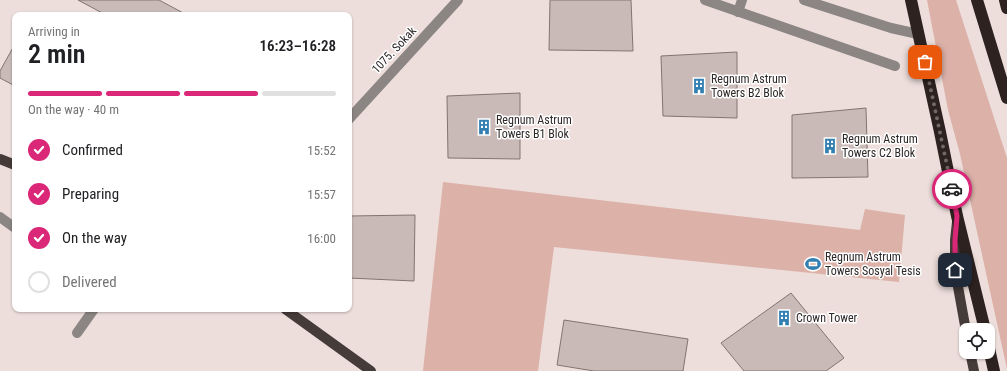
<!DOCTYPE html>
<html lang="en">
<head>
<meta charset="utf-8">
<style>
	:root { --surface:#fff; --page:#f2f2f2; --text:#202124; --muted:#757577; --line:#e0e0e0; --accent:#db2777 }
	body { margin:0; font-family:"Roboto Condensed",sans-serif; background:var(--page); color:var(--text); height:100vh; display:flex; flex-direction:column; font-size:15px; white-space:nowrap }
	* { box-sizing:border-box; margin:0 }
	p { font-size:13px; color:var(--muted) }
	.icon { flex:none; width:22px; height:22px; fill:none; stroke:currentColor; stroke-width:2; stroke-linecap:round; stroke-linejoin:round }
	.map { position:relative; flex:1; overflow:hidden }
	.sheet { position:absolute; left:12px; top:12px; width:340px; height:300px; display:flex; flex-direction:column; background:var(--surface); border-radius:8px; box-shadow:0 1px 3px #0004 }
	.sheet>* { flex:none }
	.tools { position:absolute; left:959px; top:323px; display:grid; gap:8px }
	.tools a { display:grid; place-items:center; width:36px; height:36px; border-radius:8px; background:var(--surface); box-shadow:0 1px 3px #0004; font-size:20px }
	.pin { position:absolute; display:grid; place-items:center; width:34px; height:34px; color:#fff; margin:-17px; border-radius:8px; box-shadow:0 2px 6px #0006 }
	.courier { position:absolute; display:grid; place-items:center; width:40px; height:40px; margin:-20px; border:3px solid #db2777; border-radius:50%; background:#fff; color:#222; box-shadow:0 1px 5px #0007 }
	.headline em { font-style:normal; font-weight:600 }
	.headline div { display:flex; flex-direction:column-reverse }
	.headline { display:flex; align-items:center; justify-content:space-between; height:68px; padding:0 16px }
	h1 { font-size:26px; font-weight:600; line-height:30px }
	.bar { display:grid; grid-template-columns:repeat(4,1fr); gap:6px 4px; align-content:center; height:48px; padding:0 16px }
	.bar i { height:5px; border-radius:3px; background:var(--line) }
	.bar .selected { background:var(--accent) }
	.bar p { grid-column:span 4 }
	ol { padding:0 16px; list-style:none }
	li { display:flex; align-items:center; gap:12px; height:44px }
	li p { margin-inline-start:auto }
	li .icon { padding:4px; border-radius:50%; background:var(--accent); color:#fff; stroke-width:4 }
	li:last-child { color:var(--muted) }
	li i { width:22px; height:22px; border:2px solid var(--line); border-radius:50% }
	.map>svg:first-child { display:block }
	.green { fill:#dcb1a8 }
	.building { fill:#c9bab7; stroke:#827471 }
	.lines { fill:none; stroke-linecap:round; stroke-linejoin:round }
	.minor { stroke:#8b8583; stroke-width:10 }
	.major { stroke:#453b39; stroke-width:10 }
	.highway { stroke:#2d2220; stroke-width:12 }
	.done { stroke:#706866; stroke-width:4; stroke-dasharray:0 7.2 }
	.route { stroke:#db2777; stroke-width:5 }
	.labels { text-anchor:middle; stroke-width:3; stroke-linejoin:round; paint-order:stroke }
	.street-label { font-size:12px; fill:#2d2827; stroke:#fff }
	.poi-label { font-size:12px; fill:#2d2827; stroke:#fff; text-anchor:start }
</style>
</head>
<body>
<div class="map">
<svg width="1007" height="371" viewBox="0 0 1007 371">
	<rect width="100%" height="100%" fill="#eddedb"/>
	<g class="green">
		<polygon points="927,0 956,0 1007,158 1007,369 960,154 948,110"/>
		<polygon points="443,182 860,230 865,209 905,215 899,282 554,247 538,371 423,371"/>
	</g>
	<g class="building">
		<polygon points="78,0 159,0 187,15 106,15"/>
		<polygon points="550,0 631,0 633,51 549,50"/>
		<polygon points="15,44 15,86 0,78 0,71"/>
		<polygon points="737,52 737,118 663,116 661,56"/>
		<polygon points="520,93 520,159 448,158 447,96"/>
		<polygon points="866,108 868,177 792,178 792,115"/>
		<polygon points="415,215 414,281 349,278 349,216"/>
		<polygon points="791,293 844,358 826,371 744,371 721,343"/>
		<polygon points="564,320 688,339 683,371 594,371 557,365"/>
	</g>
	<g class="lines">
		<g class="minor">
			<polyline points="705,0 895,66"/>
			<polyline points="804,0 891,28 918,34"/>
			<polyline points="738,12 742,0"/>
			<polyline points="349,119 458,0"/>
			<polyline points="0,217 15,228"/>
			<polyline points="77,333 94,309"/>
		</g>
		<g class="major">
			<polyline points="0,159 15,165"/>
			<polyline points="957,222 955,240 955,270 966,331"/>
			<polyline points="285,309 371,371"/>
			<polyline points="970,352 974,371"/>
		</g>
		<g class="highway">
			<polyline points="911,0 940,132 957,216 985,330"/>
			<polyline points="977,0 1007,98"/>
			<polyline points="1005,0 1007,8"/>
			<polyline points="988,344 994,371"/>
		</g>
	</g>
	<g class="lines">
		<polyline class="done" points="925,62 952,189"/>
		<polyline class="route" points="952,189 957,216 955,240 955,270"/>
	</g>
	<defs>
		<symbol id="building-bare" viewBox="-9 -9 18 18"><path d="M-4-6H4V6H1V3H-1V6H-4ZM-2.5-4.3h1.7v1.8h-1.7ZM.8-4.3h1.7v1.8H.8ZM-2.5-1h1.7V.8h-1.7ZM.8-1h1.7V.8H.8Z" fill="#327fb2" stroke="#fff" stroke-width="2.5" paint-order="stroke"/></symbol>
		<symbol id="stadium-bare" viewBox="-9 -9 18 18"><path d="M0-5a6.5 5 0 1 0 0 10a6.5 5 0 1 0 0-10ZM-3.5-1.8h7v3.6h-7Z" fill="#327fb2" stroke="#fff" stroke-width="2.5" paint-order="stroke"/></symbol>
	</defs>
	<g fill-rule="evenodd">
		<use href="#building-bare" x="688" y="75" width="22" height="22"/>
		<use href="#building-bare" x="473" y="116" width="22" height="22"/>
		<use href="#building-bare" x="819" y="135" width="22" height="22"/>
		<use href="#stadium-bare" x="802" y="253" width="22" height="22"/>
		<use href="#building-bare" x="773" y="307" width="22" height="22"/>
	</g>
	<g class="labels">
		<g class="street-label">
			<text transform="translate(394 50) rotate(-47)" y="4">1075. Sokak</text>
		</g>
		<g class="poi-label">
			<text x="711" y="83">Regnum Astrum<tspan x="711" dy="14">Towers B2 Blok</tspan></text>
			<text x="496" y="124">Regnum Astrum<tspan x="496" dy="14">Towers B1 Blok</tspan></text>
			<text x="842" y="143">Regnum Astrum<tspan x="842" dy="14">Towers C2 Blok</tspan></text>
			<text x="825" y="261">Regnum Astrum<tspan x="825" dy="14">Towers Sosyal Tesis</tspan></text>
			<text x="796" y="322">Crown Tower</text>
		</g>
	</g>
</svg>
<div class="tools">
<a><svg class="icon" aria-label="locate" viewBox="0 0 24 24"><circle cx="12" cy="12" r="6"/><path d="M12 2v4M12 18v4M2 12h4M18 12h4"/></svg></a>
</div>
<div class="pin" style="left:925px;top:62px;background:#ea580c"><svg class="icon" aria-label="bag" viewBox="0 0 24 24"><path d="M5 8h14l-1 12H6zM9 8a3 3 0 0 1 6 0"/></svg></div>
<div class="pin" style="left:955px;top:270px;background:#1f2937"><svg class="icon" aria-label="home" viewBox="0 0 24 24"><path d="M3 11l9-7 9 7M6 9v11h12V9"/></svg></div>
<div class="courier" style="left:952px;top:189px"><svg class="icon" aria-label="car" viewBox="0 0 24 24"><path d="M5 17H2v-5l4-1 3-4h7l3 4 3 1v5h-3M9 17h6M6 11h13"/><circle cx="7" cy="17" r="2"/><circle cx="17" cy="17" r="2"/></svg></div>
<section class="sheet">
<div class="headline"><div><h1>2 min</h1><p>Arriving in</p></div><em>16:23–16:28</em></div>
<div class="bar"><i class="selected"></i><i class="selected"></i><i class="selected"></i><i></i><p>On the way · 40 m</p></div>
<ol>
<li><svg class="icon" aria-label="check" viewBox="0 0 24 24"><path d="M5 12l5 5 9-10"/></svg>Confirmed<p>15:52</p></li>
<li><svg class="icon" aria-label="check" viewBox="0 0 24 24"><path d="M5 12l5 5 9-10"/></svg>Preparing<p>15:57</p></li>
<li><svg class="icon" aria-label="check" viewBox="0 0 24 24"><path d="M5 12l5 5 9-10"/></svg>On the way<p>16:00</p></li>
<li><i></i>Delivered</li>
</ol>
</section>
</div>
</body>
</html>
